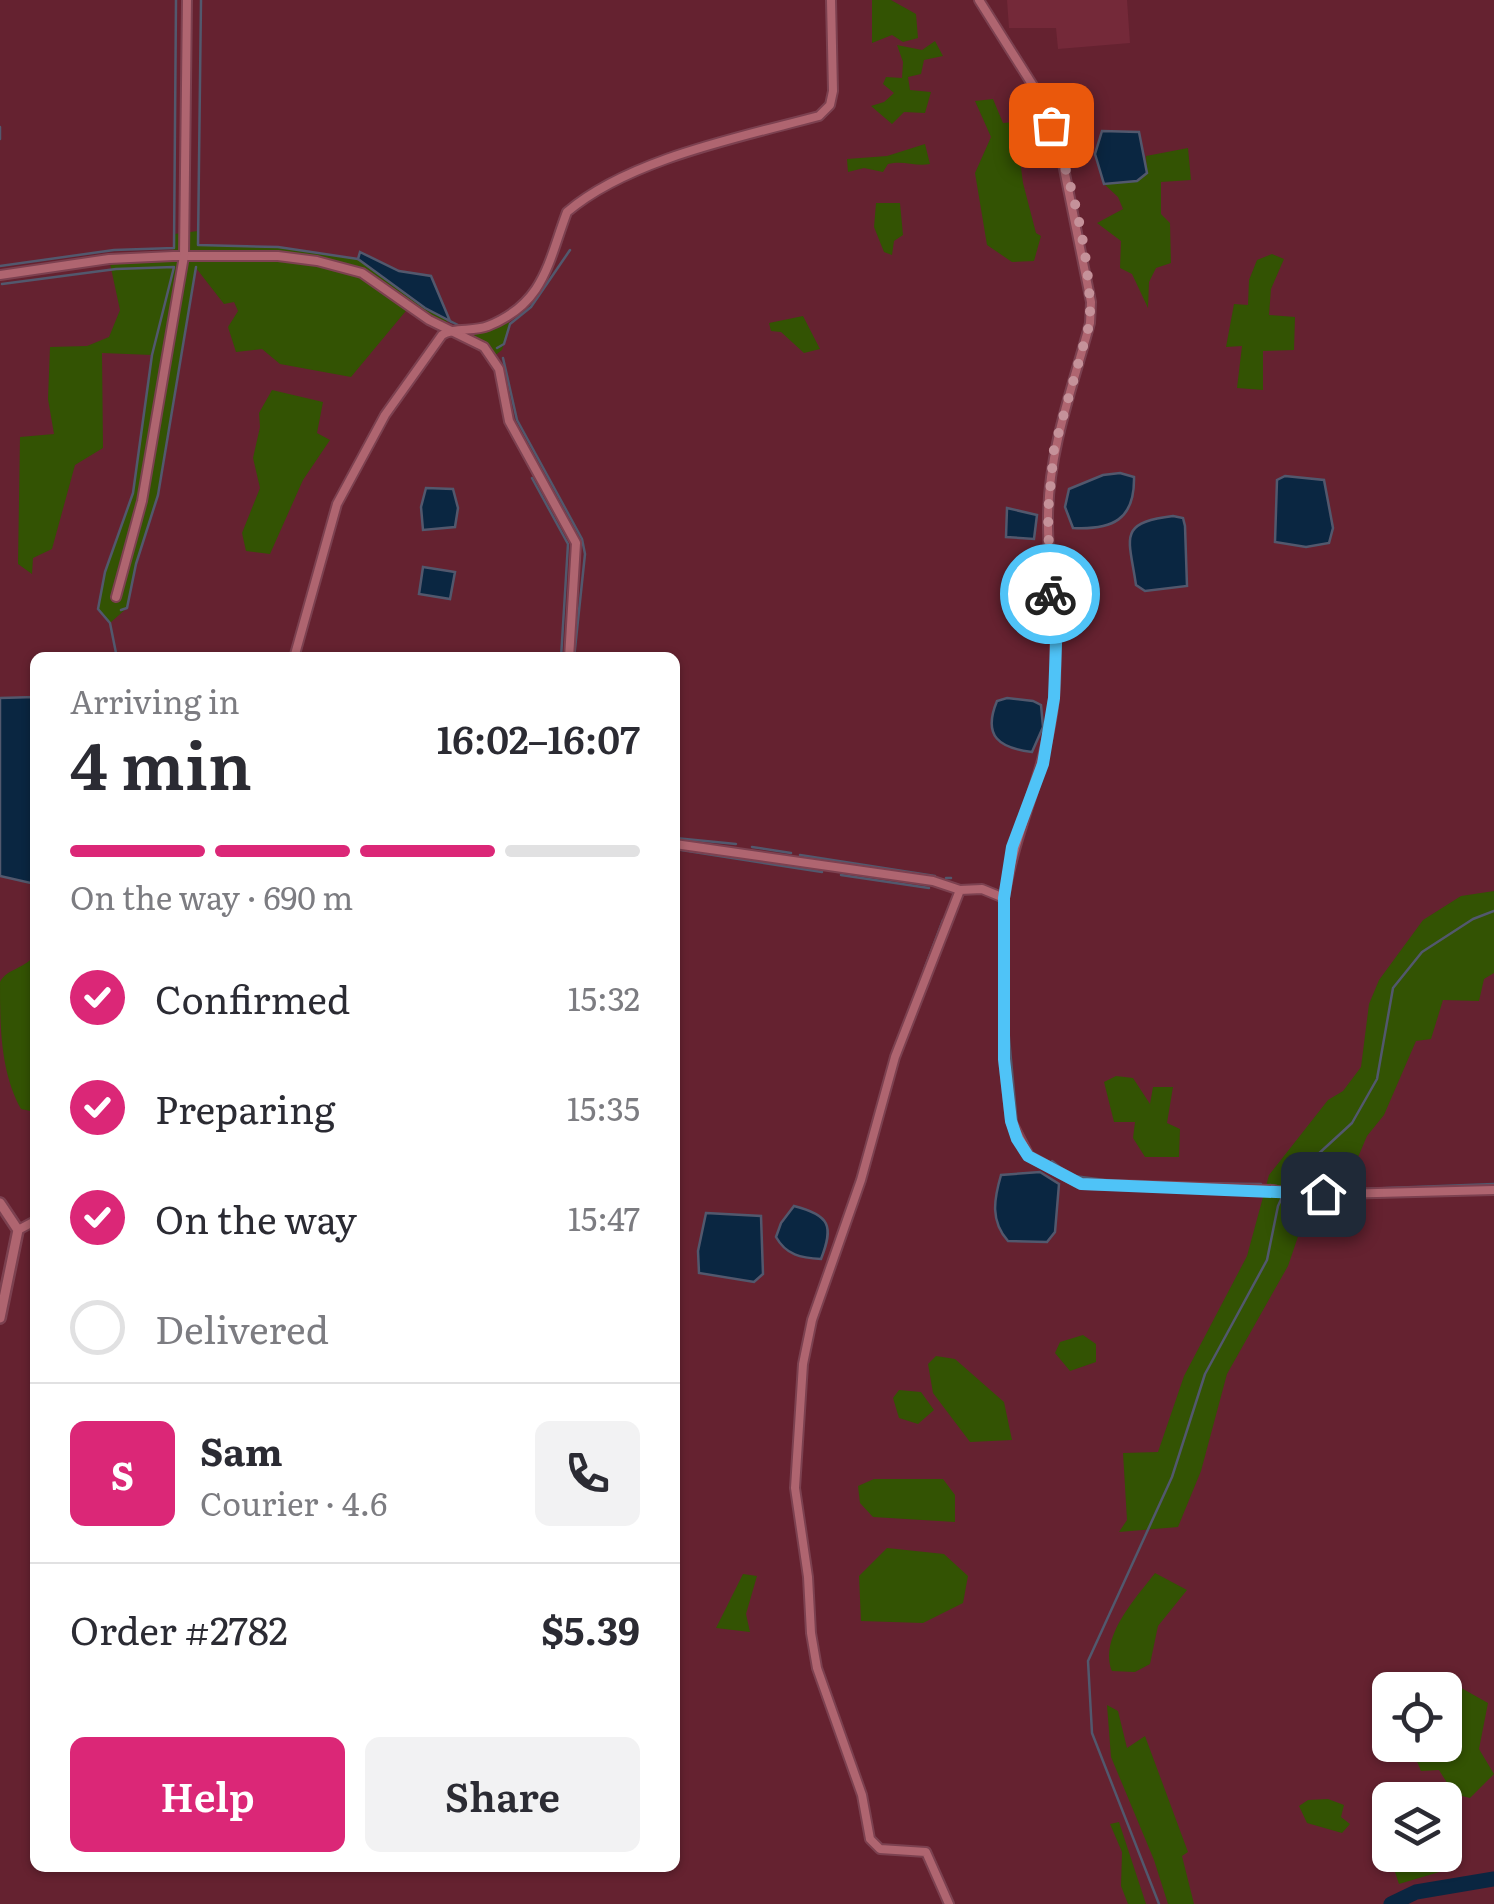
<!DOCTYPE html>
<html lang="en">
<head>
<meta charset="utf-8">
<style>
	:root { --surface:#fff; --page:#f2f2f3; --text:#2b2b33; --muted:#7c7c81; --line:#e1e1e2; --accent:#db2777 }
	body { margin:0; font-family:Literata,serif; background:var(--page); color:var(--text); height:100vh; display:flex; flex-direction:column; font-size:38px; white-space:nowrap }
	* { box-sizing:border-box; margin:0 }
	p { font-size:32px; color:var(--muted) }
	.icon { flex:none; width:55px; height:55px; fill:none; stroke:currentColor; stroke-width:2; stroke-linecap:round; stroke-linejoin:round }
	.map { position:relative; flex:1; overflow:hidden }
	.panel { position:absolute; left:30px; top:652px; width:650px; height:1220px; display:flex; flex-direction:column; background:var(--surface); border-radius:15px; box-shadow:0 2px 8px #0004 }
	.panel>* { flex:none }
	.buttons { position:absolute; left:1372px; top:1672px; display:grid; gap:20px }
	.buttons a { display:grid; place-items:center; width:90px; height:90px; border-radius:15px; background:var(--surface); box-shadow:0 2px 8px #0004; font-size:50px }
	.pin { position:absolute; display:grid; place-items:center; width:85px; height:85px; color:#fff; margin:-42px; border-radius:20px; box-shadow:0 5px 15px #0006 }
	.courier { position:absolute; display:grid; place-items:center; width:100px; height:100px; margin:-50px; border:8px solid #4fc3f7; border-radius:50%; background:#fff; color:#222; box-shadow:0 2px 12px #0007 }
	.overview em { font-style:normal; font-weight:600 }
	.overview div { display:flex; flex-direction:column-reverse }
	.overview { display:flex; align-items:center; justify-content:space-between; height:170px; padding:0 40px }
	h1 { font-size:65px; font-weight:600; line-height:75px }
	.bar { display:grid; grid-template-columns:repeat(4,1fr); gap:15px 10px; align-content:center; height:120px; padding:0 40px }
	.bar i { height:12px; border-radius:8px; background:var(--line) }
	.bar .current { background:var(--accent) }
	.bar p { grid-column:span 4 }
	.line { display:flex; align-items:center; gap:25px; padding:0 40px; border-top:2px solid var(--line) }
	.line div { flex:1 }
	.round { display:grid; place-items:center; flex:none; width:105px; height:105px; border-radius:15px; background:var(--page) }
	ol { padding:0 40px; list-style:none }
	li { display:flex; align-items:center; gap:30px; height:110px }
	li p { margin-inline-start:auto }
	li .icon { padding:10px; border-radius:50%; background:var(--accent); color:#fff; stroke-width:4 }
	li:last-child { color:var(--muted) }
	li i { width:55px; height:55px; border:5px solid var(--line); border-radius:50% }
	.cta { display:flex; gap:20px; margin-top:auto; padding:20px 40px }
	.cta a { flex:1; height:115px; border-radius:15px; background:var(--accent); color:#fff; font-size:40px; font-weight:600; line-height:115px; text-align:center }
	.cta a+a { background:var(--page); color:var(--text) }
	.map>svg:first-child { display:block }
	.built { fill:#742939 }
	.green { fill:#335303 }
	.water { fill:#0a2641; stroke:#52586d; stroke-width:2.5 }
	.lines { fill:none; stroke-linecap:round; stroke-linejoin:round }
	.stream { stroke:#52586d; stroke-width:2.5 }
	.river { stroke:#0a2641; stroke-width:15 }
	.minor-casing { stroke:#7c4150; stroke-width:12 }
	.tertiary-casing { stroke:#7c4150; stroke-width:14 }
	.minor { stroke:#af6570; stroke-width:8 }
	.tertiary { stroke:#af6570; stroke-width:9 }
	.done { stroke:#c5929a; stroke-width:10; stroke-dasharray:0 18 }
	.route { stroke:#4fc3f7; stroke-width:12 }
</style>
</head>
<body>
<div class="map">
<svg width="1494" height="1904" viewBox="0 0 1494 1904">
	<rect width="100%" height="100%" fill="#652230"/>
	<polygon class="built" points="1007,0 1127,0 1130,43 1058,49 1056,28 1009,28"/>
	<g class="green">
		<polygon points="872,0 891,0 916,14 918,38 903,42 892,35 872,43"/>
		<polygon points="935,41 943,56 924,60 921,74 908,77 910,90 931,92 925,113 904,112 892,124 871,106 884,102 894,93 883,84 886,77 902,78 903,62 897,45 922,50"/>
		<polygon points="993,99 1003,123 1015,122 1023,183 1036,233 1041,236 1034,261 1012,262 987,245 975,173 991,137 975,101"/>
		<path d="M925 144 930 164C915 167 904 160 888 164L883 172 864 168 848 172 847 159 887 156Z"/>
		<polygon points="1188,148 1191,180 1161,182 1161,214 1170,223 1171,263 1156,268 1149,282 1148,308 1132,274 1120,268 1121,241 1097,223 1123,209 1118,197 1104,184 1137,180 1147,173 1146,156"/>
		<polygon points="876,203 900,203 903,235 894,241 892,255 884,252 874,227"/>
		<path d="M198 231V245L278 247 358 259 447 321 448 331H477L506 318 510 324 502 350 493 357C474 335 435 324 410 306L351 377 280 364 262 349 236 352 228 327 238 311 234 302 224 304 196 268 158 495 136 564 127 608 110 623 98 609 105 572 133 493 152 355 102 353 103 448 75 465 52 549 33 558 32 574 18 564 20 437 54 434 48 399 50 347 87 346 109 337 120 310 109 259 173 256 174 234Z"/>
		<polygon points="1272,254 1284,259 1271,289 1269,315 1295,317 1294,350 1263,351 1263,390 1237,388 1242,346 1226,347 1234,304 1248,305 1249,280 1257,260"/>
		<polygon points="803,316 820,349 804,353 781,332 771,331 769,323"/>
		<polygon points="272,390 323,402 317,433 330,440 303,480 270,554 246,551 242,533 260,488 253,458 260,427 259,413"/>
		<polygon points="1494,891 1494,973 1484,979 1479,1001 1443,1000 1431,1039 1416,1041 1384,1115 1367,1136 1356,1162 1306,1213 1288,1266 1227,1374 1201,1471 1178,1527 1119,1532 1127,1520 1123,1453 1158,1452 1184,1376 1247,1256 1269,1175 1328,1100 1343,1091 1361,1067 1369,1004 1379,980 1423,920 1461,896"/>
		<path d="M35 954V1112L21 1109C0 1071 0 1025 0 982 7 968 26 969 35 954Z"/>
		<polygon points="1116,1076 1133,1078 1150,1104 1153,1087 1173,1087 1167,1123 1180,1129 1179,1157 1145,1157 1133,1138 1135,1122 1114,1122 1104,1082"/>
		<polygon points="1083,1335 1096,1344 1096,1362 1070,1371 1055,1353 1060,1342"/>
		<polygon points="936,1356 955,1359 1004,1402 1012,1440 970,1442 933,1393 928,1364"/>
		<polygon points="899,1390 921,1392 934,1410 918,1424 899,1418 893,1398"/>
		<polygon points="874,1479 943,1479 955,1495 955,1522 873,1517 860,1503 858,1486"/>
		<polygon points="887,1548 944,1554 968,1576 963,1603 923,1623 861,1621 859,1576"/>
		<path d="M1155 1573 1187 1590 1158 1626 1150 1664 1135 1672 1112 1671C1099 1637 1136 1598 1155 1573Z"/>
		<polygon points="743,1574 757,1576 746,1614 750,1632 716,1628"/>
		<polygon points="1456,1685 1488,1703 1479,1749 1494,1774 1470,1798 1454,1794 1439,1770 1421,1771 1413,1752 1420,1745 1445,1745 1445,1690"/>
		<polygon points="1107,1705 1118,1711 1127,1748 1145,1736 1188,1852 1182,1856 1194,1904 1168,1904 1154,1860 1111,1757"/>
		<polygon points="1328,1799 1344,1805 1341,1817 1350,1824 1342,1833 1307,1823 1299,1806 1308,1800"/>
		<polygon points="1119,1822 1146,1904 1128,1904 1121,1886 1122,1852 1110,1824"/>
		<polygon points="1445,1850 1456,1867 1399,1884 1395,1872 1413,1855 1445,1855"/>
	</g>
	<g class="water">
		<polygon points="1102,131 1139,132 1147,173 1137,181 1104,184 1095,154"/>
		<polygon points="360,252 399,271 431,276 450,321 425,308 358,259"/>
		<path d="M1120 473 1134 477C1135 520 1112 530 1073 528L1065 507 1069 489 1103 475Z"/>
		<polygon points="1285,476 1324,480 1333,528 1329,543 1306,547 1275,542 1277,480"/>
		<polygon points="426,488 453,489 458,508 455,527 423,530 421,507"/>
		<polygon points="1007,508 1037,515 1034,539 1006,537"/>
		<path d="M1173 516 1183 518 1185 526 1187 586 1145 591 1136 585C1129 537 1117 523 1173 516Z"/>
		<polygon points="423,567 455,572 450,599 419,594"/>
		<polygon points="35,697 35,884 0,876 0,698"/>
		<path d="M1007 698 1033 701 1041 705 1043 727 1032 752C1000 748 982 737 997 701Z"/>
		<path d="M1040 1172 1059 1184 1055 1232 1047 1242 1008 1241C990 1221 994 1199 1001 1175Z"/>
		<path d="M794 1206C830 1215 834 1226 821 1259 801 1258 786 1255 776 1237L781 1223Z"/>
		<polygon points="706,1213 761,1216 763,1274 754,1282 699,1273 698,1251"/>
	</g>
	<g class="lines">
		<g class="stream">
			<polyline points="201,0 198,245 278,247 358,259"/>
			<polyline points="0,127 0,139"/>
			<polyline points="0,266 114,250 174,248 176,0"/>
			<polyline points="2,284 116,269 174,267 152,355 133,493 105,572 98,609 110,623 117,658"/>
			<polyline points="450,321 460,326"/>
			<polyline points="497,348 504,344 510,324 531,307 570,250"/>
			<polyline points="503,358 517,420 582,539 585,554 574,658"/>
			<polyline points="532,478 568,544 561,658"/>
			<polyline points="121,610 127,608 136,564 158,495 196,267"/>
			<polyline points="675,838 736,844"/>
			<polyline points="752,847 791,853"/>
			<polyline points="675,849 822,872"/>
			<polyline points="800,855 935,876"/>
			<polyline points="841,875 929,888"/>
			<polyline points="946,878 951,878"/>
			<polyline points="924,970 943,920"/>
			<polyline points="1008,1027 1017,1125"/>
			<polyline points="1052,1161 1066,1172"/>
			<polyline points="1074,1176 1120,1182"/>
			<polyline points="1168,1183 1261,1184"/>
			<polyline points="1270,1185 1308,1191 1494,1184"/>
			<polyline points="1159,1904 1092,1733 1088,1661 1172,1477 1205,1374 1267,1260 1278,1206 1290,1180 1352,1123 1377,1079 1393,988 1422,952 1473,919 1494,911"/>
		</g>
		<polyline class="river" points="1391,1904 1416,1892 1494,1879"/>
		<defs>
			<g id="minor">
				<polyline points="0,275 109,259 173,256 278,256 317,261 362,273 429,320 484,347 499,369 509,421 576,543 569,658"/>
				<polyline points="116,597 142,501 184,256 187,0"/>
				<path d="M294 658 337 504 385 415 442 335C454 327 473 332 488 326 545 303 548 262 567 212 629 159 741 137 819 116L830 105 833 91 831 0"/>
				<polyline points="675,844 933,881 960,890"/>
				<polyline points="1004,898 1004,1059 1011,1121 1029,1156 1081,1184 1271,1190 1299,1195 1494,1190"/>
				<polyline points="18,1230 35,1221"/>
				<path d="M949 1904 926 1852 880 1849 870 1839 862 1795 817 1668 811 1633 808 1577 795 1488 803 1364 812 1320 861 1180 895 1057 960 890 982 889 1004 898C1015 830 1047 768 1054 699 1060 638 1047 577 1048 516 1049 449 1073 386 1090 323L1091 302 1060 149 1042 100 979 0"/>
			</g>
			<polyline id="tertiary" points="0,1203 18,1230 0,1318"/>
		</defs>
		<use href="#minor" class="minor-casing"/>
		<use href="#tertiary" class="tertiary-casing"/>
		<use href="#minor" class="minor"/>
		<use href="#tertiary" class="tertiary"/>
	</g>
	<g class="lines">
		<path class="done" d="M1050 594 1048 512 1054 449 1090 322C1091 258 1073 185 1051 125"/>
		<polyline class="route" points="1050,594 1056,644 1054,698 1043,764 1012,847 1004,898 1004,1059 1011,1121 1017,1139 1028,1156 1081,1184 1323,1194"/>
	</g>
</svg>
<div class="buttons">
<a><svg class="icon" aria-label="locate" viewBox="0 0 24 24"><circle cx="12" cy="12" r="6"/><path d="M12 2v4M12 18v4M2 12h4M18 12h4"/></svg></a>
<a><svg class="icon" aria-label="layers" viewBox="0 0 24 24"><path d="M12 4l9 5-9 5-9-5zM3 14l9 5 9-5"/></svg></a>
</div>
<div class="pin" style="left:1051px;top:125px;background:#ea580c"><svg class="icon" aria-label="bag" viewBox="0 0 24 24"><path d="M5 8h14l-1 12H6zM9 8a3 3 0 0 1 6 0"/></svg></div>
<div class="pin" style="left:1323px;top:1194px;background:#1f2937"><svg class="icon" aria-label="home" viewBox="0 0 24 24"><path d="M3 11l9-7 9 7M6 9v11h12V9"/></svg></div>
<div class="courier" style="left:1050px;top:594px"><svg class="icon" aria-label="bike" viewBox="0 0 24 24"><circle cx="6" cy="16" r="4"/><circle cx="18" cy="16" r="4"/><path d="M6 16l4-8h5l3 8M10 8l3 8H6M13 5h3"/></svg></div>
<section class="panel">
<div class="overview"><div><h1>4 min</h1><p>Arriving in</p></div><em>16:02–16:07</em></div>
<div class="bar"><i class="current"></i><i class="current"></i><i class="current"></i><i></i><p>On the way · 690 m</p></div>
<ol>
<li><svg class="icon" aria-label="check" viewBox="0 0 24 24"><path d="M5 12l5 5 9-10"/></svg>Confirmed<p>15:32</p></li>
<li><svg class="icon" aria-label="check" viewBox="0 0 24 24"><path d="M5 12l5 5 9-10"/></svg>Preparing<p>15:35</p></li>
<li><svg class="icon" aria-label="check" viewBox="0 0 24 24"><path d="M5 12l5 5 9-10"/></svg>On the way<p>15:47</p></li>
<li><i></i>Delivered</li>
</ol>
<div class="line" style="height:180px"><b class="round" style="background:var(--accent);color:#fff">S</b><div><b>Sam</b><p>Courier · 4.6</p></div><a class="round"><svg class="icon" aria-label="phone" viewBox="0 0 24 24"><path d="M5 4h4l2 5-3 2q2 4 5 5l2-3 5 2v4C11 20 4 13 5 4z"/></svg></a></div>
<div class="line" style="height:130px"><div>Order #2782</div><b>$5.39</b></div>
<div class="cta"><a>Help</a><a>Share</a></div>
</section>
</div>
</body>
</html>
